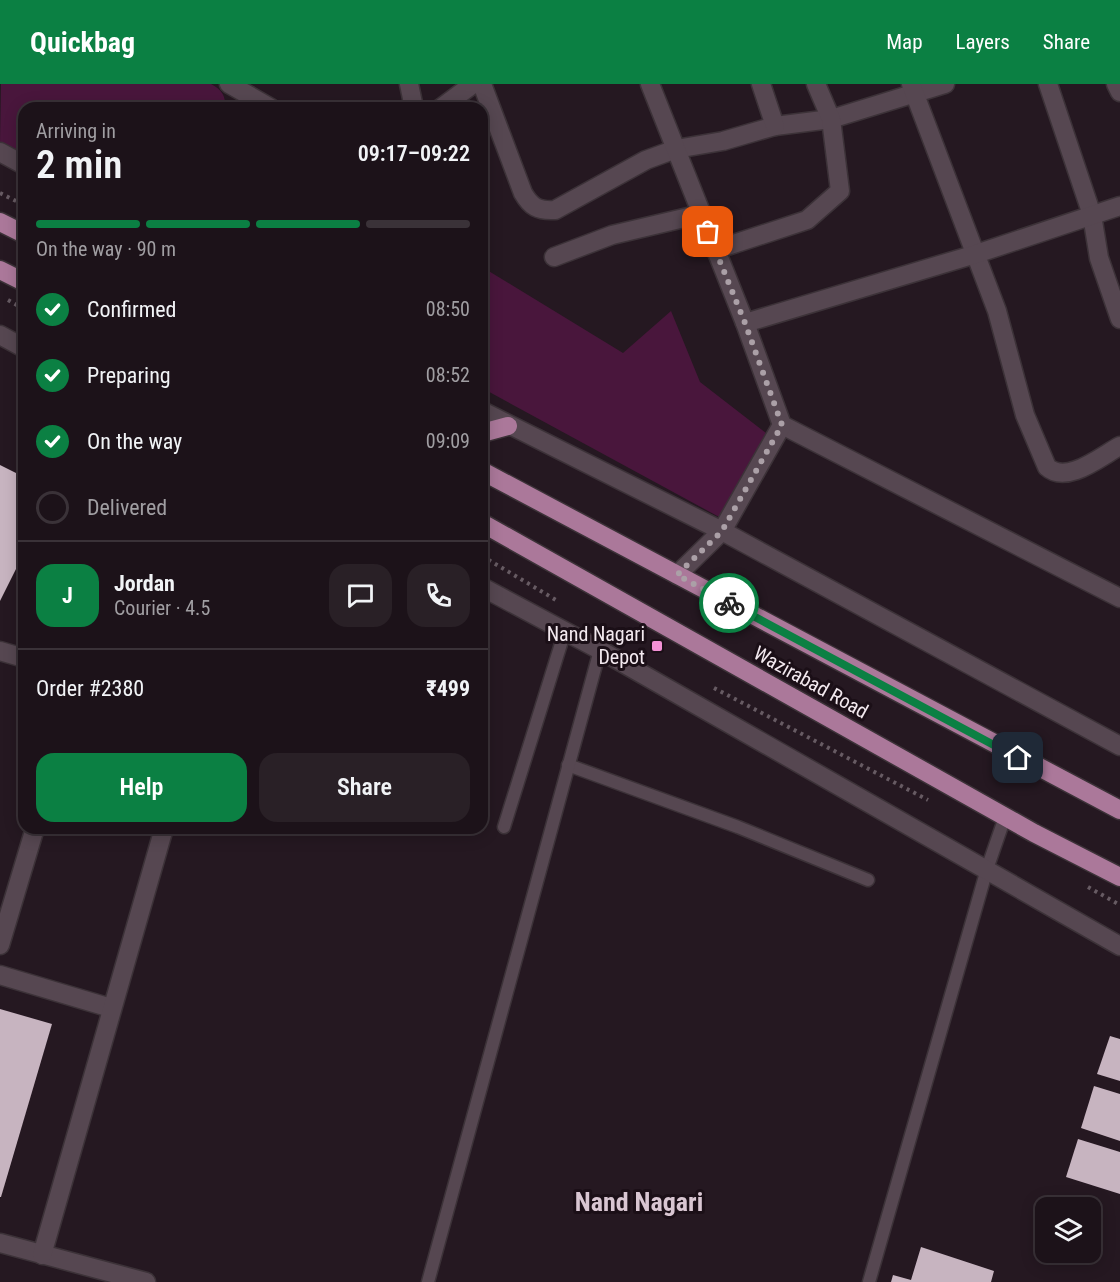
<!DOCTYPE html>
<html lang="en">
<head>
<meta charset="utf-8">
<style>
	:root { --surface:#1c1219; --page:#292026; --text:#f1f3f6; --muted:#a09ea2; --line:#3a3238; --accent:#0b8043 }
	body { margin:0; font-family:"Roboto Condensed",sans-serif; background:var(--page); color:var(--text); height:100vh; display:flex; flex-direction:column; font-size:22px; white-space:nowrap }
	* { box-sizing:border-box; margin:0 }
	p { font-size:20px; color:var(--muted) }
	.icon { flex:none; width:33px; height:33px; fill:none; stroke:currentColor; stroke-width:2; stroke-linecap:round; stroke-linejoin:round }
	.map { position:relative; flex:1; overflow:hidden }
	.drawer { position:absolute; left:18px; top:18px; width:470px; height:732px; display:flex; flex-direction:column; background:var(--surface); border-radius:18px; box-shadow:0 3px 15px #0003,0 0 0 2px var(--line) }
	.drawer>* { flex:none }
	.buttons { position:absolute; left:1035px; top:1113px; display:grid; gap:12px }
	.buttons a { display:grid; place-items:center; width:66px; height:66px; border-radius:12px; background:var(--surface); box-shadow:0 3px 15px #0003,0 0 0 2px var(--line); font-size:30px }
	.pin { position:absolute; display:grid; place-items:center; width:51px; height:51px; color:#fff; margin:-26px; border-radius:12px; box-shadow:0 3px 9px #0006 }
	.courier { position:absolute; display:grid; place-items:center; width:60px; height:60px; margin:-30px; border:4px solid #0b8043; border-radius:50%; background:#fff; color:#222; box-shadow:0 2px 8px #0007 }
	.headline em { font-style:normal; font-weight:600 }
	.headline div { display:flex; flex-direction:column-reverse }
	.headline { display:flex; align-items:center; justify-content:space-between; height:102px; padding:0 18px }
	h1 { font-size:39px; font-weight:600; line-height:45px }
	.bar { display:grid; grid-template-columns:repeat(4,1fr); gap:9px 6px; align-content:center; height:72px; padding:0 18px }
	.bar i { height:8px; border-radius:4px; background:var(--line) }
	.bar .current { background:var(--accent) }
	.bar p { grid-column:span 4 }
	.line { display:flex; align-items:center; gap:15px; padding:0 18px; border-top:2px solid var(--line) }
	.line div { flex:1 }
	.round { display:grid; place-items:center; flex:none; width:63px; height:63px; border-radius:18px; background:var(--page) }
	ol { padding:0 18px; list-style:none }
	li { display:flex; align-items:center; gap:18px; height:66px }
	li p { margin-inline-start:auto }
	li .icon { padding:6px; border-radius:50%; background:var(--accent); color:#fff; stroke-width:4 }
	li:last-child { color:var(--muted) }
	li i { width:33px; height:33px; border:3px solid var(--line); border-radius:50% }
	.cta { display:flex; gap:12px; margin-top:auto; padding:12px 18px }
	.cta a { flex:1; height:69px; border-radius:18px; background:var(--accent); color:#fff; font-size:24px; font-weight:600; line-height:69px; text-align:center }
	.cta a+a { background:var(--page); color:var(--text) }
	header { display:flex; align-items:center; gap:36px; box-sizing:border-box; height:84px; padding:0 30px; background:var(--accent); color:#fff }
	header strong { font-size:28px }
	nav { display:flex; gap:33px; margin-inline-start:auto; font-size:21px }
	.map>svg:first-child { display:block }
	.green { fill:#49163c }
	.building { fill:#c7b4c0 }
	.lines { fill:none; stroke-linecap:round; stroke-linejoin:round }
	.service-casing { stroke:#3c3238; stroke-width:15 }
	.minor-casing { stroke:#3c3238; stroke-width:21 }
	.tertiary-casing { stroke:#3c3238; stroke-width:21 }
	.trunk-casing { stroke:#3c3238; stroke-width:21 }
	.path { stroke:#675b63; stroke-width:4; stroke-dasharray:3 4.5; stroke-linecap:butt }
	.service { stroke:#564751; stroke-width:12 }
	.minor { stroke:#564751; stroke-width:18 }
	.tertiary { stroke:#564751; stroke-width:18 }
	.trunk { stroke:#ab789a; stroke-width:18 }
	.done { stroke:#aba0a7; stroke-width:6; stroke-dasharray:0 10.8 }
	.route { stroke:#0b8043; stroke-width:8 }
	.poi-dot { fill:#f391d5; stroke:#1b0f17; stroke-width:2 }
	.labels { text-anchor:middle; stroke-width:6; stroke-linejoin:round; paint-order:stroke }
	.poi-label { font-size:20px; fill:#f3e9ef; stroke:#1b0f17; text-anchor:end }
	.street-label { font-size:20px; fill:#f3e9ef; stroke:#1b0f17 }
	.district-label { font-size:26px; font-weight:bold; fill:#d9c6d2; stroke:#1b0f17 }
</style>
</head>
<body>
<header>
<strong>Quickbag</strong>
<nav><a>Map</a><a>Layers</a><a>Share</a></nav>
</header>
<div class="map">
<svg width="1120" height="1198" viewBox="0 0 1120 1198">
	<rect width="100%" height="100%" fill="#251821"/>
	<g class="green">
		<path d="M1 0H211C222 6 226 12 225 24H24V70L0 59Z"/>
		<polygon points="482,183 623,269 671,227 700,298 766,349 721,434 482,304"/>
	</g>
	<g class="building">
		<polygon points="0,381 24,393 24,469 0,517"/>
		<polygon points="0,925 52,940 1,1113 0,1113"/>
		<polygon points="1110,952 1120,955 1120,997 1097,990"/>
		<polygon points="1094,1002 1120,1010 1120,1057 1081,1044"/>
		<polygon points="1078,1055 1120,1068 1120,1110 1066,1093"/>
		<polygon points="921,1163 994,1187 991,1198 891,1198 893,1191 911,1196"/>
	</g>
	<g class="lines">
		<defs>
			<g id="service">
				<polyline points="568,681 738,743 868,796"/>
				<polyline points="504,743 565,547"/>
				<polyline points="428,1198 600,566"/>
				<polyline points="869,1198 987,785 1005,733"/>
			</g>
			<g id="minor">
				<polyline points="229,0 271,24"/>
				<polyline points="409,0 414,24"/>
				<path d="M482 0 523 109C531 123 538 127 555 126L646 76 676 65 723 57 775 42 831 35 945 0"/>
				<polyline points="650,0 745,239 782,341 1120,514"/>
				<polyline points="761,0 775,42"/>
				<path d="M911 0 997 227 1025 331 1047 383C1067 401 1101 372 1120 362"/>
				<polyline points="1048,0 1092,131 1099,174 1120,235"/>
				<polyline points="1116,0 1120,8"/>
				<polyline points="715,166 807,136 840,107 831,35 816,0"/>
				<polyline points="554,173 612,151 701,130"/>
				<polyline points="745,239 976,170 1120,122"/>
				<polyline points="677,491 722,447 782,341"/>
				<polyline points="0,567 24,574"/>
				<polyline points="0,861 35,744"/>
				<polyline points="0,891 111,924"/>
				<polyline points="0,1159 146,1198"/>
				<polyline points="42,1171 164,744"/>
			</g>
			<g id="tertiary">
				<polyline points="441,24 473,0"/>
				<polyline points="0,68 24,81"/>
				<polyline points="0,251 24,264"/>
				<polyline points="482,327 722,447 1120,662"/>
				<polyline points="482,503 600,566 1120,862"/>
			</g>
			<g id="trunk">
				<polyline points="0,138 24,150"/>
				<polyline points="0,186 24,198"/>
				<polyline points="482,349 508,342"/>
				<polyline points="482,387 1120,726"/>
				<polyline points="482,439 1034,749 1120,793"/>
			</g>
		</defs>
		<use href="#service" class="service-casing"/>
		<use href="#minor" class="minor-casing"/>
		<use href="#tertiary" class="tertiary-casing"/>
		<use href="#trunk" class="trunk-casing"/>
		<g class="path">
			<polyline points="0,109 24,121"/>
			<polyline points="8,216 24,225"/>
			<polyline points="482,472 556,516"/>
			<polyline points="714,604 928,716"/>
			<polyline points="1088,803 1120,821"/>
		</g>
		<use href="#service" class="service"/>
		<use href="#minor" class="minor"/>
		<use href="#tertiary" class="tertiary"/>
		<use href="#trunk" class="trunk"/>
	</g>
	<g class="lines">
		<polyline class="done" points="708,148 745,239 782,341 722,447 677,491 729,519"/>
		<polyline class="route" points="729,519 1018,674"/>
	</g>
	<rect class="poi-dot" x="651" y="556" width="12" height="12" rx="3"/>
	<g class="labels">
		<g class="poi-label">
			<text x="645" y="557">Nand Nagari<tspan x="645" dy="23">Depot</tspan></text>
		</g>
		<g class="street-label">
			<text transform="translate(811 598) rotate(29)" y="7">Wazirabad Road</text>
		</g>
		<g class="district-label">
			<text x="639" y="1127">Nand Nagari</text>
		</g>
	</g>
</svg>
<div class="buttons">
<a><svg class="icon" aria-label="layers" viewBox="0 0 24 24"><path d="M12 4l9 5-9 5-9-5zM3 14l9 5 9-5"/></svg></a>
</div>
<div class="pin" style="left:708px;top:148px;background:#ea580c"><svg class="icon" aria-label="bag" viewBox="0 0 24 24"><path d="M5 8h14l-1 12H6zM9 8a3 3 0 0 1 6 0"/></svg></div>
<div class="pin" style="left:1018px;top:674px;background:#1f2937"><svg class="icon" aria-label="home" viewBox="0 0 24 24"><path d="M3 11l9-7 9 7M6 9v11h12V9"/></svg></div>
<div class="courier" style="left:729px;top:519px"><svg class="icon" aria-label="bike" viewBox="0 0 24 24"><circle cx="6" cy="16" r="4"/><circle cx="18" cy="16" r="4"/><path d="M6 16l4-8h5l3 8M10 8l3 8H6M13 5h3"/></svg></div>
<section class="drawer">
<div class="headline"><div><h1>2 min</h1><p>Arriving in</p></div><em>09:17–09:22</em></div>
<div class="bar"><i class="current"></i><i class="current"></i><i class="current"></i><i></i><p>On the way · 90 m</p></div>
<ol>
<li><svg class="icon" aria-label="check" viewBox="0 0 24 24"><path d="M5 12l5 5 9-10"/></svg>Confirmed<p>08:50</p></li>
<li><svg class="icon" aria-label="check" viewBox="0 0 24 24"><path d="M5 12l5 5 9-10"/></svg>Preparing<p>08:52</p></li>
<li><svg class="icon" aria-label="check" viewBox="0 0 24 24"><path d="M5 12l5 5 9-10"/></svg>On the way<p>09:09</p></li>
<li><i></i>Delivered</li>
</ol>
<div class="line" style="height:108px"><b class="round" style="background:var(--accent);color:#fff">J</b><div><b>Jordan</b><p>Courier · 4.5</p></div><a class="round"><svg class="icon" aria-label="chat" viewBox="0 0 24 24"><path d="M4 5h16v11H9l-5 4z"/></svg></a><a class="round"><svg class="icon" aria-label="phone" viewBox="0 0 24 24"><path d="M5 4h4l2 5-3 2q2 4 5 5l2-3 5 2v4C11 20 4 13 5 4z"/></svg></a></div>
<div class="line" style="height:78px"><div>Order #2380</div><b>₹499</b></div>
<div class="cta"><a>Help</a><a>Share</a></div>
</section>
</div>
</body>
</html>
